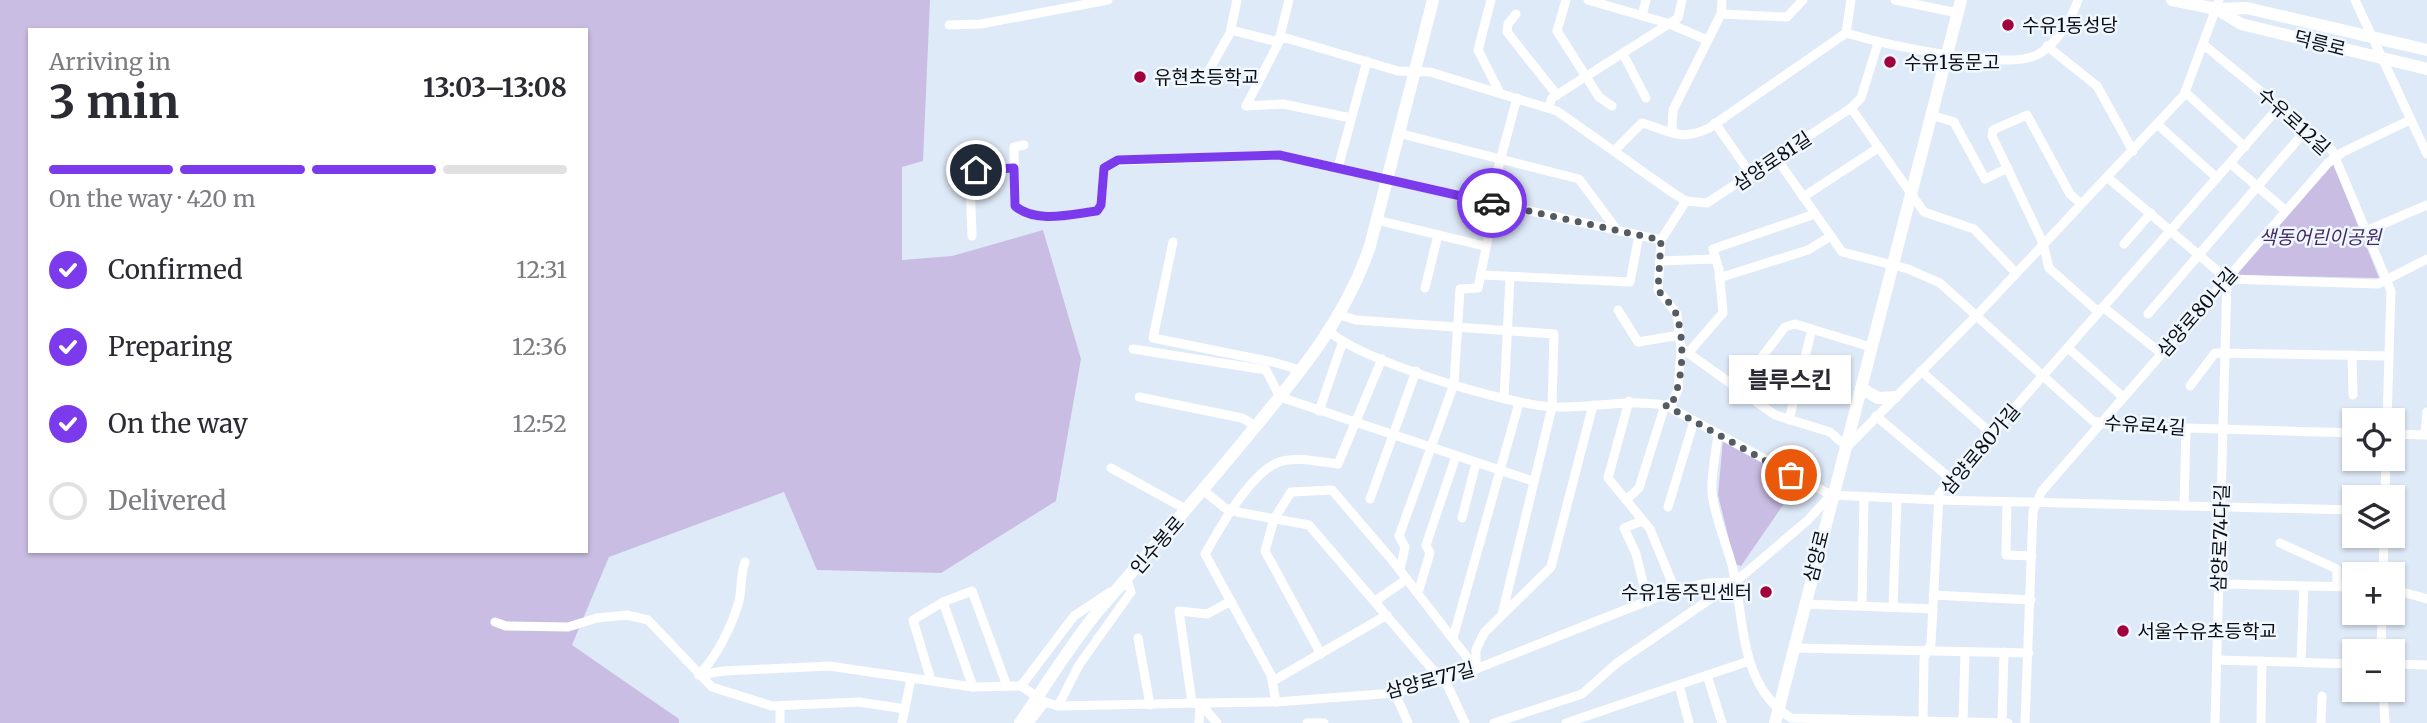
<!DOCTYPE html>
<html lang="en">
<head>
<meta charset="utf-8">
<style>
	:root { --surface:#fff; --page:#f7f7f7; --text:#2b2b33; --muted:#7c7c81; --line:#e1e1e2; --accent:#7c3aed }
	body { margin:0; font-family:Merriweather,"Noto Sans KR",serif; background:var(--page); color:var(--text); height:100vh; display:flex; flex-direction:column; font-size:26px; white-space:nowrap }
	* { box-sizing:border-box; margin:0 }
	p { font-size:23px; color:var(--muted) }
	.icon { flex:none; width:38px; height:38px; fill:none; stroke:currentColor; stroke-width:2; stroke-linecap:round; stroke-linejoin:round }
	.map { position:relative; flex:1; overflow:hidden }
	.panel { position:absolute; left:28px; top:28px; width:560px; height:525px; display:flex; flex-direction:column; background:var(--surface); border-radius:0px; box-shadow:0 2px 5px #0004 }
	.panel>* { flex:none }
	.controls { position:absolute; left:2342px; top:408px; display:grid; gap:14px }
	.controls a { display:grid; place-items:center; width:63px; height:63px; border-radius:0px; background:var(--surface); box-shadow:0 2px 5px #0004; font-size:35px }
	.pin { position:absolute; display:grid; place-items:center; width:60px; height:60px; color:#fff; margin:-30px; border:4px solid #fff; border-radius:50%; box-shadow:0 2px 7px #0007 }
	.courier { position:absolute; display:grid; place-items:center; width:70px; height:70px; margin:-35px; border:5px solid #7c3aed; border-radius:50%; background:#fff; color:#222; box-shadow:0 2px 9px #0007 }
	.bubble { position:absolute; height:49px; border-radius:0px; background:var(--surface); box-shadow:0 2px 5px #0004; font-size:23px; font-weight:700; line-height:49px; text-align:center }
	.headline em { font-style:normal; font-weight:700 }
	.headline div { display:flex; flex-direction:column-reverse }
	.headline { display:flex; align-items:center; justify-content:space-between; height:119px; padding:0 21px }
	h1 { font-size:46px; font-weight:700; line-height:52px }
	.bar { display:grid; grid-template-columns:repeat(4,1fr); gap:10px 7px; align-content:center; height:84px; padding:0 21px }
	.bar i { height:9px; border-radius:5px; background:var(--line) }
	.bar .selected { background:var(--accent) }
	.bar p { grid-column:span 4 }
	ol { padding:0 21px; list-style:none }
	li { display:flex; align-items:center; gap:21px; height:77px }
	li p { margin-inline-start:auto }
	li .icon { padding:7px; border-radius:50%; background:var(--accent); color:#fff; stroke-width:4 }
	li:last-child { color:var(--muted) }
	li i { width:38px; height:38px; border:4px solid var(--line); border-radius:50% }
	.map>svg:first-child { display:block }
	.green { fill:#cabde3; fill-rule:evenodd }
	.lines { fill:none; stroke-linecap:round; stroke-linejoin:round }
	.street { stroke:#fff; stroke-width:9 }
	.secondary { stroke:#fff; stroke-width:12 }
	.done { stroke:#555b63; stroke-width:7; stroke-dasharray:0 12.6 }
	.route { stroke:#7c3aed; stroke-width:9 }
	.poi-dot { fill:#a1023d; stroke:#f0f7ff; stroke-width:2.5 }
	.labels { text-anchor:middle; stroke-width:5; stroke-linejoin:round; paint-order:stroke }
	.poi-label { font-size:19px; fill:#0b0e13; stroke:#f0f7ff; text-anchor:start }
	.street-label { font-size:19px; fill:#0b0e13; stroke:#f0f7ff }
	.park-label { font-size:19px; font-style:italic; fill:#432a64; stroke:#f0f7ff }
</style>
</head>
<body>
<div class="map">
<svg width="2427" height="723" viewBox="0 0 2427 723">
	<rect width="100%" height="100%" fill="#dfeaf8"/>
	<g class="green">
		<path d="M0 0H930L923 161 902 167V260L952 256 1043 230 1081 359 1056 501 941 573 817 570 784 492 609 557 572 645 679 719V723H0ZM30 30H586V551H30Z"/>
		<polygon points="2333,163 2379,278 2236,275"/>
		<polygon points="1723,440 1769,464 1764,476 1788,498 1741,566 1735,564 1718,495"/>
	</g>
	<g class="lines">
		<g class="street">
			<polyline points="1491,0 1478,50 1500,93"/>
			<polyline points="1566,0 1557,31 1599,97 1612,106"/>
			<polyline points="1588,0 1670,24 1707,40"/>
			<polyline points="1895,0 1958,13"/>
			<polyline points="2355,0 2427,154"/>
			<polyline points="1516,14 1508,24 1507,32 1557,95"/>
			<polyline points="1721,14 1787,17 1803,0"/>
			<polyline points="1642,16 1646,0"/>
			<polyline points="949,25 981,24 1108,0"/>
			<polyline points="1231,30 1274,41 1286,38 1398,71 1430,72 1557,111 1673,193 1686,201 1707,203 1851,108 1861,98 1878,43"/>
			<path d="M1846 33C1883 44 2003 71 2037 55 2056 45 2071 20 2078 0"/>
			<polyline points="1846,33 1851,0"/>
			<polyline points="2204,45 2332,150 2391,291 2387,420"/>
			<polyline points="2047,46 2097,86 2133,151"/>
			<polyline points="1623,54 1646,98"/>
			<polyline points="1203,81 1230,33 1237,0"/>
			<polyline points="2185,92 2245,147"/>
			<polyline points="1246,106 1278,44 1289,0"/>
			<polyline points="1246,106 1283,104 1351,118"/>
			<polyline points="1548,108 1552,98 1678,18 1682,0"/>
			<polyline points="1851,108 1924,212 1974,229 2016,273"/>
			<polyline points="1931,115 1954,122 1985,179 2008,168"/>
			<polyline points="1715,123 1752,176"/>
			<polyline points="2157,124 2217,178"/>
			<polyline points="1672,129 1673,110 1721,14 1722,0"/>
			<polyline points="1398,133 1579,179 1617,230"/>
			<path d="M1024 145 1014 147 1015 206C1036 224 1072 214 1097 211L1101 205 1104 168 1118 161 1278 155 1661 240"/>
			<path d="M1614 151 1642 123C1671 131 1680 142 1709 128L1846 33"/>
			<polyline points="1777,159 1842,252 1908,269 1940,283 2093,421 2116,426 2354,433"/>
			<polyline points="2230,163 2286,211"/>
			<polyline points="1338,168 1367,61"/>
			<polyline points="2107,177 2227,279"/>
			<polyline points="1803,197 1878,148"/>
			<polyline points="1686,201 1661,240 1658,290 1677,314 1681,348 1775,415 1830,432 1847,447 1979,313 2184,95 2219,0"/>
			<polyline points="2080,203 2070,194 2027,115 1993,130 1992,136 2043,243 2049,268 2095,309 2101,310"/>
			<polyline points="1377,220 1485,246"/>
			<polyline points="2366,231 2427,205"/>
			<polyline points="972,236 970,180 976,170 1014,168"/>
			<polyline points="1173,242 1153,338 1273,362 1300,370"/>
			<polyline points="2124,244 2151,213"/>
			<polyline points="1660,261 1715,259"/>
			<polyline points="1481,275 1630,282 1639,235"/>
			<polyline points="1719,278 1808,250 1831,236"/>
			<polyline points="2227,279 2378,284 2427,259"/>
			<polyline points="1425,288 1438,235"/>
			<polyline points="2103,307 2161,353"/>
			<polyline points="1618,310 1638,342 1680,335"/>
			<polyline points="2148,314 2306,130"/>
			<polyline points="1340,315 1356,320 1554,334 1552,407 1502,615"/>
			<path d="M1329 331C1360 361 1508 405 1554 407 1592 408 1627 399 1665 405L1831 495 1938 500 2354 510"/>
			<polyline points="2068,348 2123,397"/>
			<polyline points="1133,349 1266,370 1280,397 1533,481"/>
			<polyline points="1689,352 1723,313 1719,270 1713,249 1815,214"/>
			<polyline points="2352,355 2353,395"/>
			<polyline points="1921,371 1992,434"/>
			<polyline points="2190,386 2215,353 2389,356"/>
			<polyline points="1738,388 1785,327 1795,324 1871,347"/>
			<polyline points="1139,397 1242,418 1256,426"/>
			<polyline points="1504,399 1510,277"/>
			<polyline points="1629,401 1608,478 1650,529 1675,590"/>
			<polyline points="1319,411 1342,344"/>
			<polyline points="1876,416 1952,480"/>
			<polyline points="1789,420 1812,329"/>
			<path d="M1718 434C1716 452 1711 474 1712 492 1714 516 1726 542 1732 565 1745 618 1738 685 1791 718L2008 723"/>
			<polyline points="2392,434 2427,435"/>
			<polyline points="2425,435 2427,412"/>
			<polyline points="1111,468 1187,510"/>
			<polyline points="1203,490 1225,508 1237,512 1309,525 1432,669 1443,676 1465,723"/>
			<polyline points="2385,497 2386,458"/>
			<polyline points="1370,499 1416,371"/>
			<polyline points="1626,500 1639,488 1665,405 1672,403 1678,390 1681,348"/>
			<polyline points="2007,502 2006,555 2032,556"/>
			<polyline points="2184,506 2186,429"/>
			<polyline points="1668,507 1694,421"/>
			<polyline points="1462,518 1476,463"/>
			<polyline points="1642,521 1624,528 1636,554 1648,602"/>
			<polyline points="2280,543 2337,569 2337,586"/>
			<polyline points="1400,570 1405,547 1399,536 1454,384 1460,289 1478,288 1495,203 1493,187 1517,98"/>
			<polyline points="2383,574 2384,536"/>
			<polyline points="2219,584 2354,587"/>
			<polyline points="2392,589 2427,599"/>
			<polyline points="1418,593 1430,553 1426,545 1456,456"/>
			<polyline points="1933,595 2031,600"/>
			<polyline points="1375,601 1407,579"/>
			<polyline points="943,602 973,687"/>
			<polyline points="1804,604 1933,609"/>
			<polyline points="1862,606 1864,497"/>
			<polyline points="1893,607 1897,499"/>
			<polyline points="495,622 506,626 568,627 597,618 627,615 648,620 712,687 772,706 859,702 905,709"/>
			<polyline points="1138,638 1150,705"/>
			<polyline points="1453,638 1519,403"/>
			<polyline points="1794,648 2029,653"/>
			<polyline points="2381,651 2382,612"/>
			<polyline points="1321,654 1265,551 1274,519 1291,492 1332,490 1392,560 1476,669"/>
			<polyline points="2217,660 2354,664"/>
			<polyline points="2301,662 2304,586"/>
			<polyline points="2392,664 2427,665"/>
			<polyline points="1476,669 1476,650 1484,633 1551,567 1593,405"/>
			<polyline points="699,675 724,671 829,666 973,687 1021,686"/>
			<path d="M699 675C717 656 732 626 739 601 742 589 740 576 745 562"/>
			<polyline points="1707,675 1722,723"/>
			<polyline points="931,680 913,620 943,602 972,591 1007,686"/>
			<polyline points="1273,681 1387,615"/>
			<polyline points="1679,685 1689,723"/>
			<polyline points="1021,686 1074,616 1110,592"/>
			<polyline points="1021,686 1045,702 1058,706 1200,703 1217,723"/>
			<polyline points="2383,690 2385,723"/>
			<polyline points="1395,693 1408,723"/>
			<path d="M1276 702 1271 675 1205 554C1219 529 1251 472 1279 462 1296 456 1320 462 1338 464L1382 359"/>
			<polyline points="1192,703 1179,611 1207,614 1231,601"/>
			<polyline points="1058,706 1079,665 1131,592 1127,580 1124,582"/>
			<polyline points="1923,721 1924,658 1931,644 1939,494 2279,107"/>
			<polyline points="1963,722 1965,652"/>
			<polyline points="780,723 780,707"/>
			<polyline points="902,723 911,679"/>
			<polyline points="1029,723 1045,702"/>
			<polyline points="1199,723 1200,703 1276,702 1395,693 1476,669 1675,590 1708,583 1735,582"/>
			<polyline points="1307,723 1324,723"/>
			<polyline points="1494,723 1582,694 1617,663 1735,582 1808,520 1831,495"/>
			<polyline points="1566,723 1749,661"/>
			<polyline points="2002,723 2004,652"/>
			<polyline points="2025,723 2033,511 2042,491 2328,163 2343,152 2410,120"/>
			<polyline points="2215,723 2227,279"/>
			<polyline points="2261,723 2262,661"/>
			<polyline points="2321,723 2322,696"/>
		</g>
		<g class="secondary">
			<polyline points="2172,0 2217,9 2247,8 2427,50"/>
			<polyline points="2217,9 2241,24 2427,69"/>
			<polyline points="1861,388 1878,398 1895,397"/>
			<path d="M1020 723C1046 685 1070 645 1099 610 1150 551 1202 492 1251 432 1299 374 1346 318 1370 246L1433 0"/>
			<polyline points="1775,723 1961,0"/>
		</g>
	</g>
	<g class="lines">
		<path class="done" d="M1492 203 1661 240 1658 290C1664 298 1675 307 1677 317 1685 342 1683 380 1672 403L1665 405 1791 475"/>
		<path class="route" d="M976 170 1014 168 1015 206C1036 224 1072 214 1097 211L1101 205 1104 168 1118 160 1279 155 1492 203"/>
	</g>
	<g class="poi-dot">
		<circle cx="2008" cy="25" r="7"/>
		<circle cx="1890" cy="62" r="7"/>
		<circle cx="1140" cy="77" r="7"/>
		<circle cx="1766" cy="592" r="7"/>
		<circle cx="2123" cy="631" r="7"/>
	</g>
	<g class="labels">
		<g class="poi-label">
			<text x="2022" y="32">수유1동성당</text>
			<text x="1904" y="69">수유1동문고</text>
			<text x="1154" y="84">유현초등학교</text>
			<text x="1752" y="599" text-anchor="end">수유1동주민센터</text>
			<text x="2137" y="638">서울수유초등학교</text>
		</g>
		<g class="street-label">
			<text transform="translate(2320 43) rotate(14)" y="7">덕릉로</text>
			<text transform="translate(2294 121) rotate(42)" y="7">수유로12길</text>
			<text transform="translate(1772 161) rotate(-34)" y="7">삼양로81길</text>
			<text transform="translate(2197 312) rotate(-49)" y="7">삼양로80나길</text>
			<text transform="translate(2145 425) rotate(4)" y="7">수유로4길</text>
			<text transform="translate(1980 449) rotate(-50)" y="7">삼양로80가길</text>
			<text transform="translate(2220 538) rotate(-88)" y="7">삼양로74다길</text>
			<text transform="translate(1157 545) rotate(-49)" y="7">인수봉로</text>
			<text transform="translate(1816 556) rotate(-76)" y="7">삼양로</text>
			<text transform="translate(1430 680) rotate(-15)" y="7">삼양로77길</text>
		</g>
		<g class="park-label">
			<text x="2320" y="244">색동어린이공원</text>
		</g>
	</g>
</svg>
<div class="controls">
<a><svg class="icon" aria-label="locate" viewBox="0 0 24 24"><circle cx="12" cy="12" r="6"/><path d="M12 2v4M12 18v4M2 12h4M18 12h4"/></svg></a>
<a><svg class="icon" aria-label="layers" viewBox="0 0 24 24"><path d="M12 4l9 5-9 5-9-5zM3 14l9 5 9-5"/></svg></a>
<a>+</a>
<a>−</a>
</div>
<div class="pin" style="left:1791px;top:475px;background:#ea580c"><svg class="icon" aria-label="bag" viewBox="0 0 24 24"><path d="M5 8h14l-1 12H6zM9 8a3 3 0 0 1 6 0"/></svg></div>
<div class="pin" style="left:976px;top:170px;background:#1f2937"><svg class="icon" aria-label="home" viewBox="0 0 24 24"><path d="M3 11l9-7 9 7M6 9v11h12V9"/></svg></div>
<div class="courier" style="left:1492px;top:203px"><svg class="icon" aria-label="car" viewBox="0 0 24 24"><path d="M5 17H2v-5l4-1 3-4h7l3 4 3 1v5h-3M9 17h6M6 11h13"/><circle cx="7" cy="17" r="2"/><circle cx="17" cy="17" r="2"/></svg></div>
<div class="bubble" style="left:1729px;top:355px;width:122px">블루스킨</div>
<section class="panel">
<div class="headline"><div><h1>3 min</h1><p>Arriving in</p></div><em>13:03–13:08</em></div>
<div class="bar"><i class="selected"></i><i class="selected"></i><i class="selected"></i><i></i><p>On the way · 420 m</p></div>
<ol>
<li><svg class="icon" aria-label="check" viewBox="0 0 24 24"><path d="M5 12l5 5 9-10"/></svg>Confirmed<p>12:31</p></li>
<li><svg class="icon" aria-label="check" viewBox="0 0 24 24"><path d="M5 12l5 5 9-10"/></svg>Preparing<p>12:36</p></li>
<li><svg class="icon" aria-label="check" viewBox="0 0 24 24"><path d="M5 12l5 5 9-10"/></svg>On the way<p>12:52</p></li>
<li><i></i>Delivered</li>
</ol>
</section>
</div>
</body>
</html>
